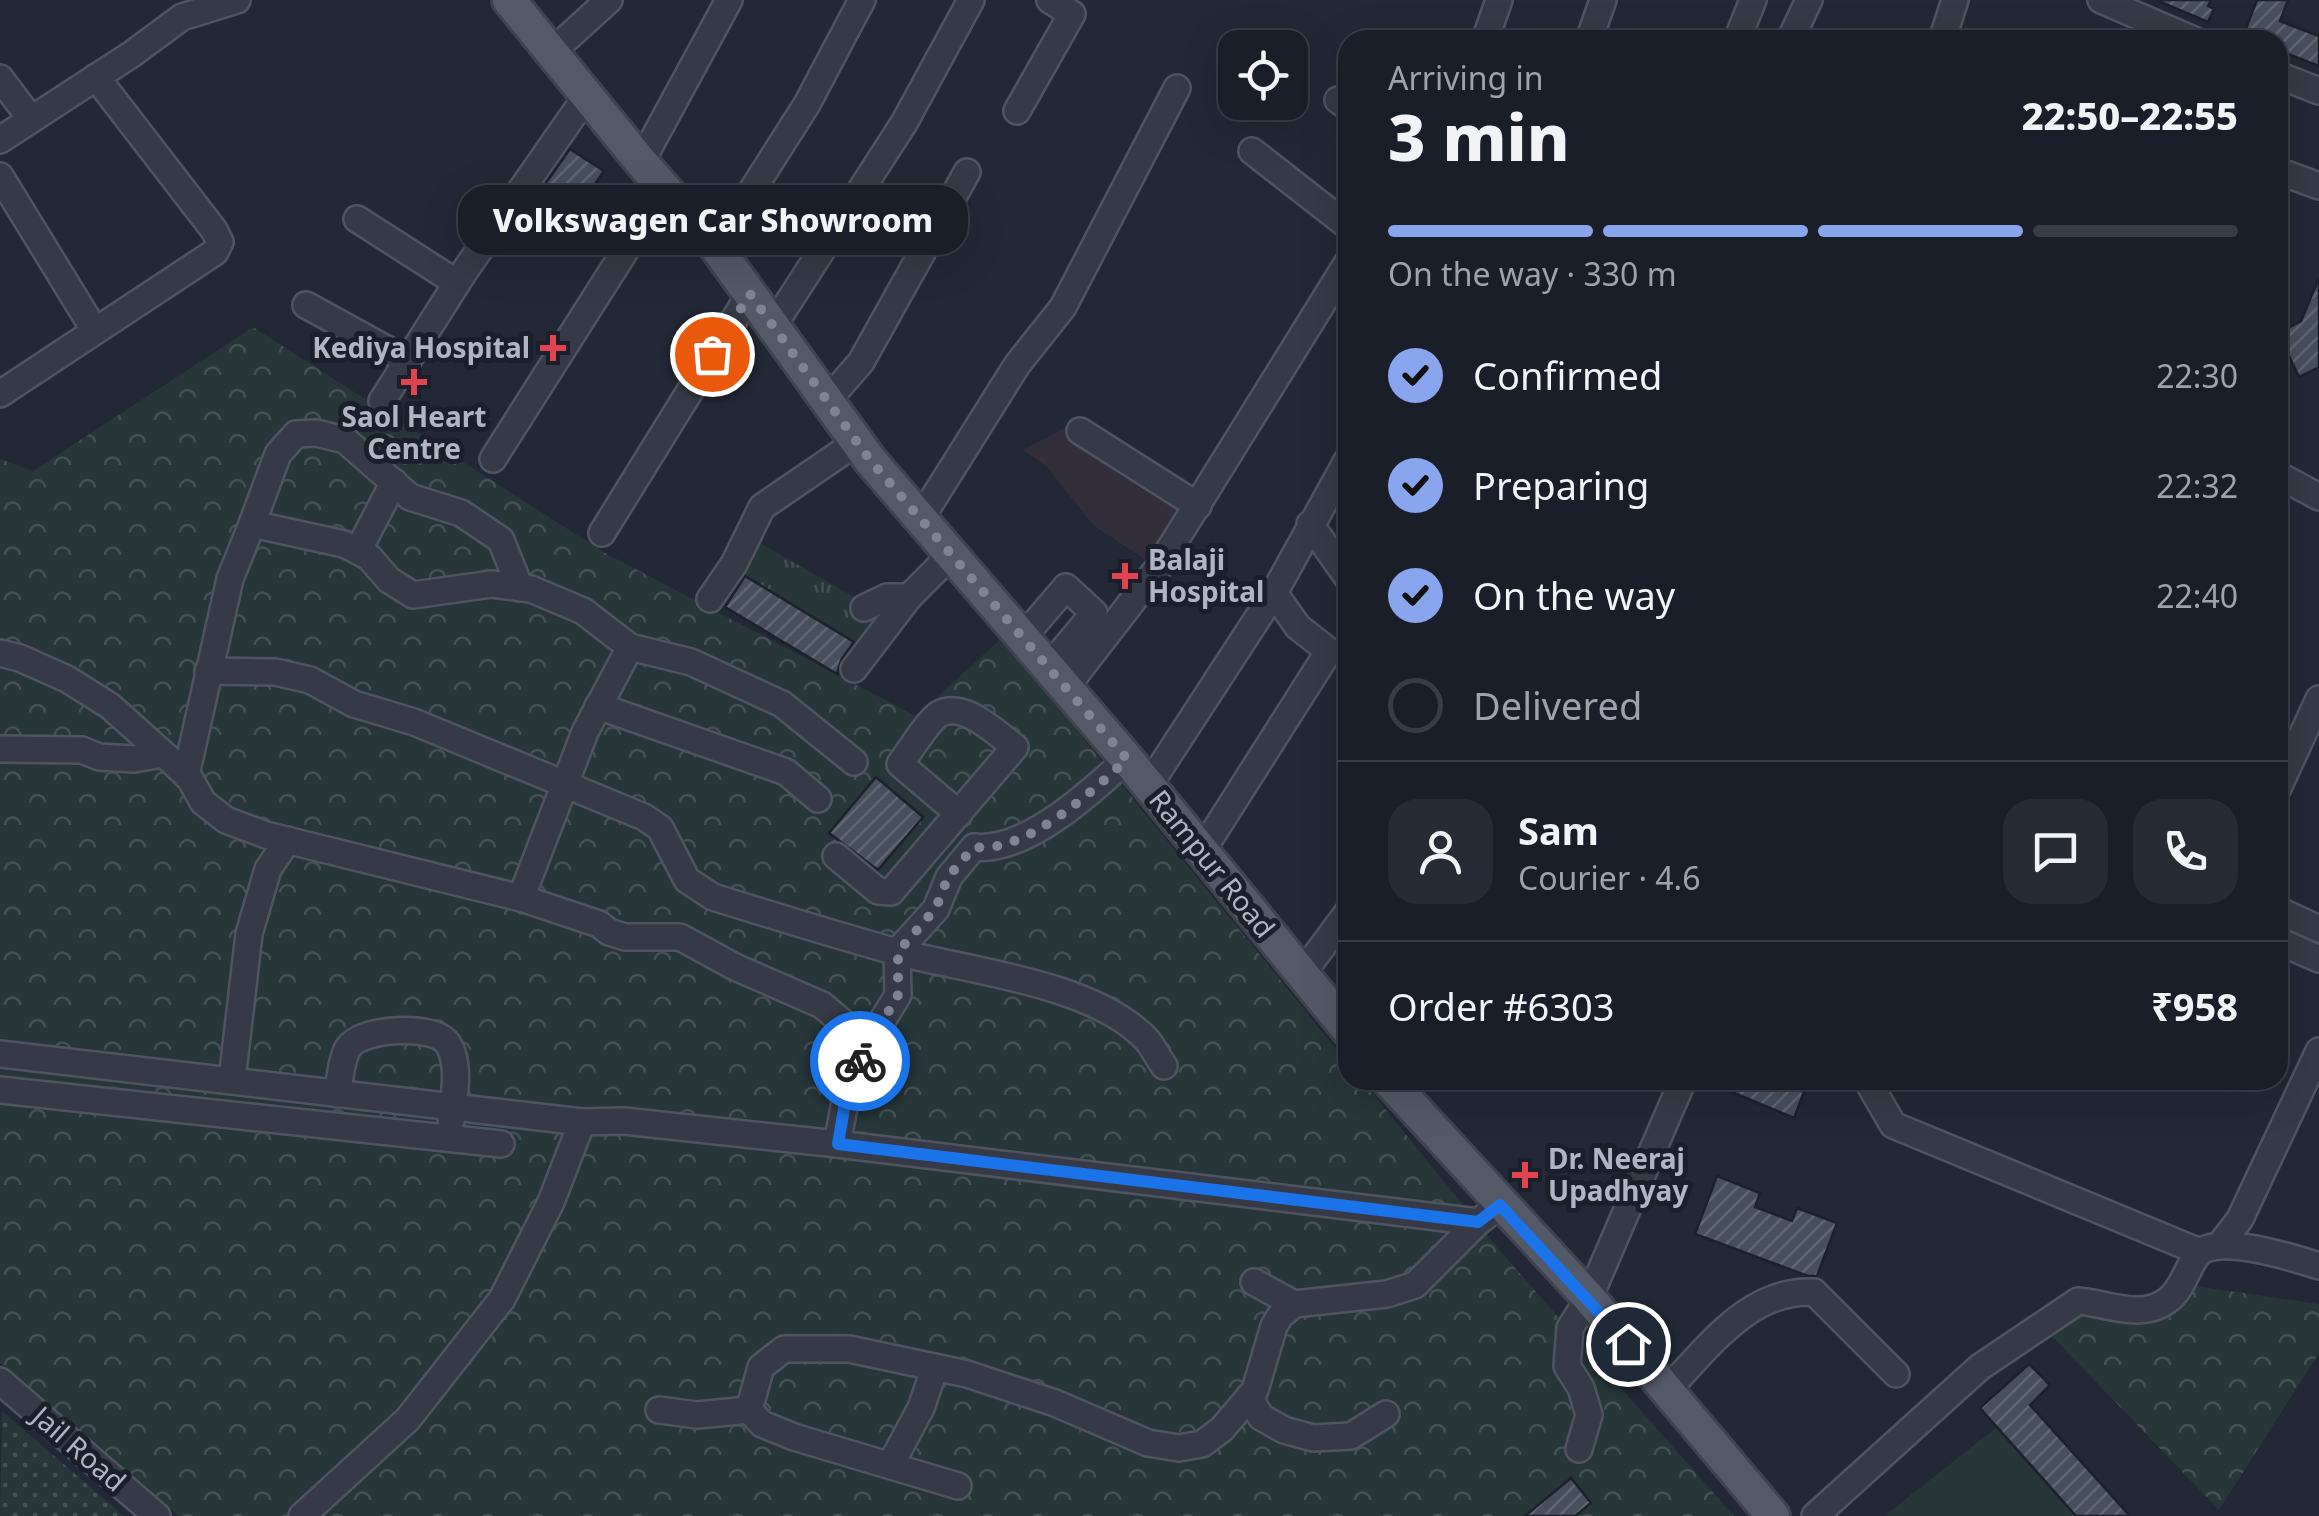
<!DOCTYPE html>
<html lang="en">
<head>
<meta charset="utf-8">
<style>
	:root { --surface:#1a1e28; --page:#272b34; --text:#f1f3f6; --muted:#9fa2a8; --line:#383c45; --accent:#89a5ee }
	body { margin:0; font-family:"Noto Sans",sans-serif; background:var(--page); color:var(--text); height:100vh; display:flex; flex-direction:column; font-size:38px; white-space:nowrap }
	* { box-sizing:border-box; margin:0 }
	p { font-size:32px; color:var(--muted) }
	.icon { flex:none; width:55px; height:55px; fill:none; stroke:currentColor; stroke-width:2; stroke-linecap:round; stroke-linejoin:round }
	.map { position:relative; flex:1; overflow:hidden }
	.sheet { position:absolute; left:1338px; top:30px; width:950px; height:1060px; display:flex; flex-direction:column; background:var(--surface); border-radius:30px; box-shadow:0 10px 40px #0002,0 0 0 2px var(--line) }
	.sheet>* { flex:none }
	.fabs { position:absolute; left:1218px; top:30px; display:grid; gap:20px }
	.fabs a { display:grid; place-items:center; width:90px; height:90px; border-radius:20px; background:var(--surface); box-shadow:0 10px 40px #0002,0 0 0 2px var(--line); font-size:50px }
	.pin { position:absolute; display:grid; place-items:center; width:85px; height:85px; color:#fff; margin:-42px; border:5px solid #fff; border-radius:50%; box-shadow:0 2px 10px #0007 }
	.courier { position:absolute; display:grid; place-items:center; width:100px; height:100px; margin:-50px; border:8px solid #1a73e8; border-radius:50%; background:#fff; color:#222; box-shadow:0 2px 12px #0007 }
	.bubble { position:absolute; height:70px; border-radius:30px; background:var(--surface); box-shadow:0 10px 40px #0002,0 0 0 2px var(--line); font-size:32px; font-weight:800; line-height:70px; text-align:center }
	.head em { font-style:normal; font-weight:800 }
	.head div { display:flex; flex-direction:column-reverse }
	.head { display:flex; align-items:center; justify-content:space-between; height:170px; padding:0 50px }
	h1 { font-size:65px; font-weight:800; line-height:75px }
	.bar { display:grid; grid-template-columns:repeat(4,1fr); gap:15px 10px; align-content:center; height:120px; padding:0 50px }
	.bar i { height:12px; border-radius:8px; background:var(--line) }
	.bar .current { background:var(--accent) }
	.bar p { grid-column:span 4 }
	.line { display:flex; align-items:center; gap:25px; padding:0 50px; border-top:2px solid var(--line) }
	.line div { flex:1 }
	.round { display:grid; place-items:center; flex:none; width:105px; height:105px; border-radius:30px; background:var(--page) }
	ol { padding:0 50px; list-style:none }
	li { display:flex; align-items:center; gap:30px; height:110px }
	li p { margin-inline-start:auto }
	li .icon { padding:10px; border-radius:50%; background:var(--accent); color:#111; stroke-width:4 }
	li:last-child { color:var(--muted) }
	li i { width:55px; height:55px; border:5px solid var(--line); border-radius:50% }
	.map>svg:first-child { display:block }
	.medical { fill:#322f3a }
	.grass { fill:url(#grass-tufts) }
	.forest { fill:url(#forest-crowns) }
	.park { fill:url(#park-dots) }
	.garden { fill:#263639 }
	.building { fill:url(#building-hatch); stroke:#1c212c; stroke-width:2.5 }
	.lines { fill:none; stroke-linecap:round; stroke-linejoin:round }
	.minor-casing { stroke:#4f5560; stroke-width:30 }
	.major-casing { stroke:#3e434f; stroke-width:38 }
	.minor { stroke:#353a46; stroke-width:25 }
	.major { stroke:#535966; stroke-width:32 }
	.done { stroke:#7e8491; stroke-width:10; stroke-dasharray:0 18 }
	.route { stroke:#1a73e8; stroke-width:12 }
	.health-dot { fill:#e0444e; stroke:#1a1f2a; stroke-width:4 }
	.labels { text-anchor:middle; stroke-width:10; stroke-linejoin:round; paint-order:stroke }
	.poi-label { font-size:28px; font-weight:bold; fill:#afb5c2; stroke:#1a1f2a; text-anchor:start }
	.street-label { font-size:28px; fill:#afb5c2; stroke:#1a1f2a }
</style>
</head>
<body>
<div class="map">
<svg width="2319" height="1516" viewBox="0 0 2319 1516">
	<defs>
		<pattern id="grass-tufts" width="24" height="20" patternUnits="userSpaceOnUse" patternTransform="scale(2.5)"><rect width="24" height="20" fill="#263639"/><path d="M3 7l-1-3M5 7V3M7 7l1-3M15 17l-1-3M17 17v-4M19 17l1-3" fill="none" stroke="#435154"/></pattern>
		<pattern id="forest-crowns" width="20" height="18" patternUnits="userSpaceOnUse" patternTransform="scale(2.5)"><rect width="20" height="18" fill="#263639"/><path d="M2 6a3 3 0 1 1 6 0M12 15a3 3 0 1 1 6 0" fill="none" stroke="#435154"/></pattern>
		<pattern id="park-dots" width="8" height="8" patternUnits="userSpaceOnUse" patternTransform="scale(2.5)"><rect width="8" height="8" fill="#263639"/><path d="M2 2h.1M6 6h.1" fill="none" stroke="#435154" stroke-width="1.8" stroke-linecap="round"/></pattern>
		<pattern id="building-hatch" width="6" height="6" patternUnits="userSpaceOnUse" patternTransform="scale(2.5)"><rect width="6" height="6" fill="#474e5d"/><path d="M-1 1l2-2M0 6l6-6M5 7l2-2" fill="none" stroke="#5f6573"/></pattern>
	</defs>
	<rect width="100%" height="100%" fill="#222835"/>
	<polygon class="medical" points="1076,422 1196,498 1152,564 1093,525 1047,467 1023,450"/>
	<polygon class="grass" points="755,540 882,613 837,674 855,643 742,575 723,606"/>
	<g class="forest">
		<polygon points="253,327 605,553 916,716 1002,638 1347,1062 1348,1080 1362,1080 1500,1251 1734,1516 179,1516 0,1363 0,459 33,471"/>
		<path d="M2195 1286 2319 1304V1353L2219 1510 2044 1328 2092 1307C2110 1319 2138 1331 2160 1320 2173 1314 2185 1296 2195 1286Z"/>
	</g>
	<polygon class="park" points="2,1411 124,1516 0,1516"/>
	<polygon class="garden" points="1997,1427 2076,1516 1884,1516"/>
	<g class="building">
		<polygon points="2156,0 2211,0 2208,6 2214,9 2208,22"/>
		<polygon points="2257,0 2288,0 2280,21 2319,36 2319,66 2278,50 2278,40 2252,40 2243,36"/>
		<polygon points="570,149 604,171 556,241 530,205"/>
		<polygon points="2319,278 2319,367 2299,377 2278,333 2301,321"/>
		<polygon points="745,576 854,642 841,660 837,674 725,607"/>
		<polygon points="876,777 923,817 878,870 829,833"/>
		<polygon points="1703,1080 1774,1080 1804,1092 1794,1118"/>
		<polygon points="1717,1176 1760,1193 1755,1207 1792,1221 1797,1208 1837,1223 1817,1276 1808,1276 1695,1234"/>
		<polygon points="2029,1364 2050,1385 2030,1405 2130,1516 2076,1516 1980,1408"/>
		<polygon points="1571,1478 1591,1503 1575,1516 1525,1516"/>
	</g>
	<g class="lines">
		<defs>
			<g id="minor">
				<polyline points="2101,0 2194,40"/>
				<polyline points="1485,40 1499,0"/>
				<polyline points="1589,40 1603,0"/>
				<polyline points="1737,40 1753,0"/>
				<polyline points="1790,40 1809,0"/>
				<polyline points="1942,40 1955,0"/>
				<polyline points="553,51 609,0"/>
				<polyline points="2278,75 2319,91"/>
				<polyline points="0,78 31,119"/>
				<polyline points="1338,100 1348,107"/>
				<polyline points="1017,111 1072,14 1050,0"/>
				<polyline points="0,140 132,54 182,17 237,0"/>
				<polyline points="1252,151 1348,226"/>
				<polyline points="641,162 729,0"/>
				<polyline points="2278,171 2319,186"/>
				<polyline points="0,176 95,331"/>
				<polyline points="357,219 457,283"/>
				<polyline points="716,247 807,104 862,0"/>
				<polyline points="306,305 408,361"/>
				<polyline points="773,326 904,123 971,0"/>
				<polyline points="0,394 215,252 220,242 214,230 96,77"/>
				<polyline points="382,401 464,272 588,94"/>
				<polyline points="827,401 861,362 967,172"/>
				<polyline points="1080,431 1198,506"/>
				<polyline points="493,459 665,188"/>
				<polyline points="2278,475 2319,497"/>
				<polyline points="921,518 1017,365 1063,307 1177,88"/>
				<polyline points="252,524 278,454 296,434 316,433 345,440 410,497 461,513 501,540 520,588"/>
				<polyline points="1310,524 1348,578"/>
				<polyline points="602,533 750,294"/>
				<polyline points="358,551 394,482"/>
				<polyline points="710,599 734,564 762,507 857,442"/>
				<polyline points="864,608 887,597 909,597"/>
				<polyline points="1023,637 1066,587 1094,613 1049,667"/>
				<polyline points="0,653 20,658 67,679 110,706 189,777 203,802 226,820 266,835 521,898 599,924 609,932 625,937 680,937 735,967 822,1005 868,1044"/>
				<polyline points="854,669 909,597 952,554"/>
				<path d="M208 671 275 672 310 680 354 704 414 722 644 817 660 828 687 880 713 897C774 916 835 935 897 952 969 971 1094 983 1147 1040 1153 1047 1158 1058 1164 1066"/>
				<polyline points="1066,687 1158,568 1348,262"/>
				<polyline points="598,706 786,772 818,799"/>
				<polyline points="0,749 82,750 99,757 134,759 163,754"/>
				<polyline points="186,775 230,579 252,524 344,544 369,557 389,580 413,595 492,584 531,589 583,611 630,647 691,662 782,704 854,762"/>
				<polyline points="1149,785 1274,593 1348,459"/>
				<polyline points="2278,788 2319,699"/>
				<polyline points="1202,851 1329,651 1298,627 1274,593"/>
				<path d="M836 856 878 891 891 892 1015 747C997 734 964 700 939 714 928 721 909 752 900 764L959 814"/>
				<polyline points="521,898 585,732 630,647"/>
				<polyline points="2278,910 2319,929"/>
				<polyline points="2278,941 2319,959"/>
				<polyline points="1302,974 1348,912"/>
				<polyline points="0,1054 582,1122 624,1121 837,1144 1478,1222 1500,1205"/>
				<polyline points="232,1080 249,934 268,869 288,840"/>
				<polyline points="1867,1080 1893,1125 2200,1252"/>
				<polyline points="0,1090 501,1144"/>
				<path d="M337 1094C340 1081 341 1060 348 1048 361 1027 436 1024 448 1044 461 1064 454 1098 451 1121"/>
				<path d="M837 1144 847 1091 868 1044 898 995 897 952 936 909 949 877 974 847C1026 853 1091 792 1127 759"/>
				<polyline points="2220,1245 2240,1219 2319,1051"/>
				<polyline points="1254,1282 1294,1304"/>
				<polyline points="0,1381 157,1516"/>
				<path d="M1667 1390C1709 1347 1749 1289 1814 1292L1896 1374"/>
				<polyline points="1249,1397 1261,1417 1284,1430 1313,1438 1351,1436 1386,1414"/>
				<polyline points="659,1410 697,1415 749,1410"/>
				<polyline points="1579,1449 1589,1415 1581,1388 1567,1366 1570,1328 1589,1298 1683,1080"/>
				<polyline points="891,1464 921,1408 935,1367"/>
				<polyline points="958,1486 794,1437 762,1424 749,1410 761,1367 784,1349 849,1349 967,1374 1055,1403 1148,1443 1179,1448 1202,1444 1222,1429 1255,1390 1274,1326 1280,1316 1294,1304 1387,1294 1415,1285 1478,1222"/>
				<polyline points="302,1516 408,1419 502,1299 551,1202 582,1122"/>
				<path d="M1815 1516 1980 1367 2078 1301C2107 1303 2141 1321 2168 1300 2183 1289 2187 1267 2198 1254 2217 1233 2294 1258 2319 1266"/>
			</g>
			<g id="major">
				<polyline points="509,0 641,162 716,247 870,460 1127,759 1348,1030"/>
				<polyline points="1388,1080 1589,1298 1773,1516"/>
			</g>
		</defs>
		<use href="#minor" class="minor-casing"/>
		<use href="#major" class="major-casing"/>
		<use href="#minor" class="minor"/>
		<use href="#major" class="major"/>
	</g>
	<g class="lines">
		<path class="done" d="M712 354 750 294 870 460 1127 759C1092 792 1025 854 974 847L948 877 936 908 898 952V995L860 1061"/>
		<polyline class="route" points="860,1061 847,1091 838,1144 1478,1222 1500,1205 1628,1344"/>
	</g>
	<g class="health-dot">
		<path d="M548 333h10v10h10v10h-10v10h-10v-10h-10v-10h10z"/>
		<path d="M409 367h10v10h10v10h-10v10h-10v-10h-10v-10h10z"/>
		<path d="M1120 561h10v10h10v10h-10v10h-10v-10h-10v-10h10z"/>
		<path d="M1520 1160h10v10h10v10h-10v10h-10v-10h-10v-10h10z"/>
	</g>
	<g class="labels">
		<g class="poi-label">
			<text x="530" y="358" text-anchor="end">Kediya Hospital</text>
			<text x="414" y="427" text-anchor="middle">Saol Heart<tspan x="414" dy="32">Centre</tspan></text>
			<text x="1148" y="570">Balaji<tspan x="1148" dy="32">Hospital</tspan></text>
			<text x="1548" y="1169">Dr. Neeraj<tspan x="1548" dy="32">Upadhyay</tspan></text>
		</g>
		<g class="street-label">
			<text transform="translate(1212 864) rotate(51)" y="10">Rampur Road</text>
			<text transform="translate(79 1449) rotate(41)" y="10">Jail Road</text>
		</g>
	</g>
</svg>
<div class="fabs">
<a><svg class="icon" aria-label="locate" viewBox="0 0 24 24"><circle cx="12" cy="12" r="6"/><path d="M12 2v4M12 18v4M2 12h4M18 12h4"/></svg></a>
</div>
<div class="pin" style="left:712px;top:354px;background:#ea580c"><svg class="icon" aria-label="bag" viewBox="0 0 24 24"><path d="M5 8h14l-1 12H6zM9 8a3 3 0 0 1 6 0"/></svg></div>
<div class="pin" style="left:1628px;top:1344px;background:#1f2937"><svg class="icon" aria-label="home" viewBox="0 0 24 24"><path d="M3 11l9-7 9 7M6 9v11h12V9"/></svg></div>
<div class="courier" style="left:860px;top:1061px"><svg class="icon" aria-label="bike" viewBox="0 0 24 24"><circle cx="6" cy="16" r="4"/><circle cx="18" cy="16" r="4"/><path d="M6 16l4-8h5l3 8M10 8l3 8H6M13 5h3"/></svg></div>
<div class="bubble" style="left:458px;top:185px;width:510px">Volkswagen Car Showroom</div>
<section class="sheet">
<div class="head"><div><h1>3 min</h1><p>Arriving in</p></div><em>22:50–22:55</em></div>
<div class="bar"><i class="current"></i><i class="current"></i><i class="current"></i><i></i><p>On the way · 330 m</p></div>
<ol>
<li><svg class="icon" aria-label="check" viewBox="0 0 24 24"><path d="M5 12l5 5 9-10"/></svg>Confirmed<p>22:30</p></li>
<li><svg class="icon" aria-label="check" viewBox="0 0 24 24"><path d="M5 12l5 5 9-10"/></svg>Preparing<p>22:32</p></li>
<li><svg class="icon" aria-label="check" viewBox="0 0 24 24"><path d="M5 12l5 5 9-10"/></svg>On the way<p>22:40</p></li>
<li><i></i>Delivered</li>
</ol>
<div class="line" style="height:180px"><a class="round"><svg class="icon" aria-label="person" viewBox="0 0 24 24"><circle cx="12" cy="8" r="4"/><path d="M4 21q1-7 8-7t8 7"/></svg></a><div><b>Sam</b><p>Courier · 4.6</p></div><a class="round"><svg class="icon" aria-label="chat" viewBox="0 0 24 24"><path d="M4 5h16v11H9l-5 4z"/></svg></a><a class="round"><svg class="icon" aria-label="phone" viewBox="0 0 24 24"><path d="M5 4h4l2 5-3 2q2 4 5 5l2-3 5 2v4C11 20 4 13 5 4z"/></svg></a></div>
<div class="line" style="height:130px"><div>Order #6303</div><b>₹958</b></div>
</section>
</div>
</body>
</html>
